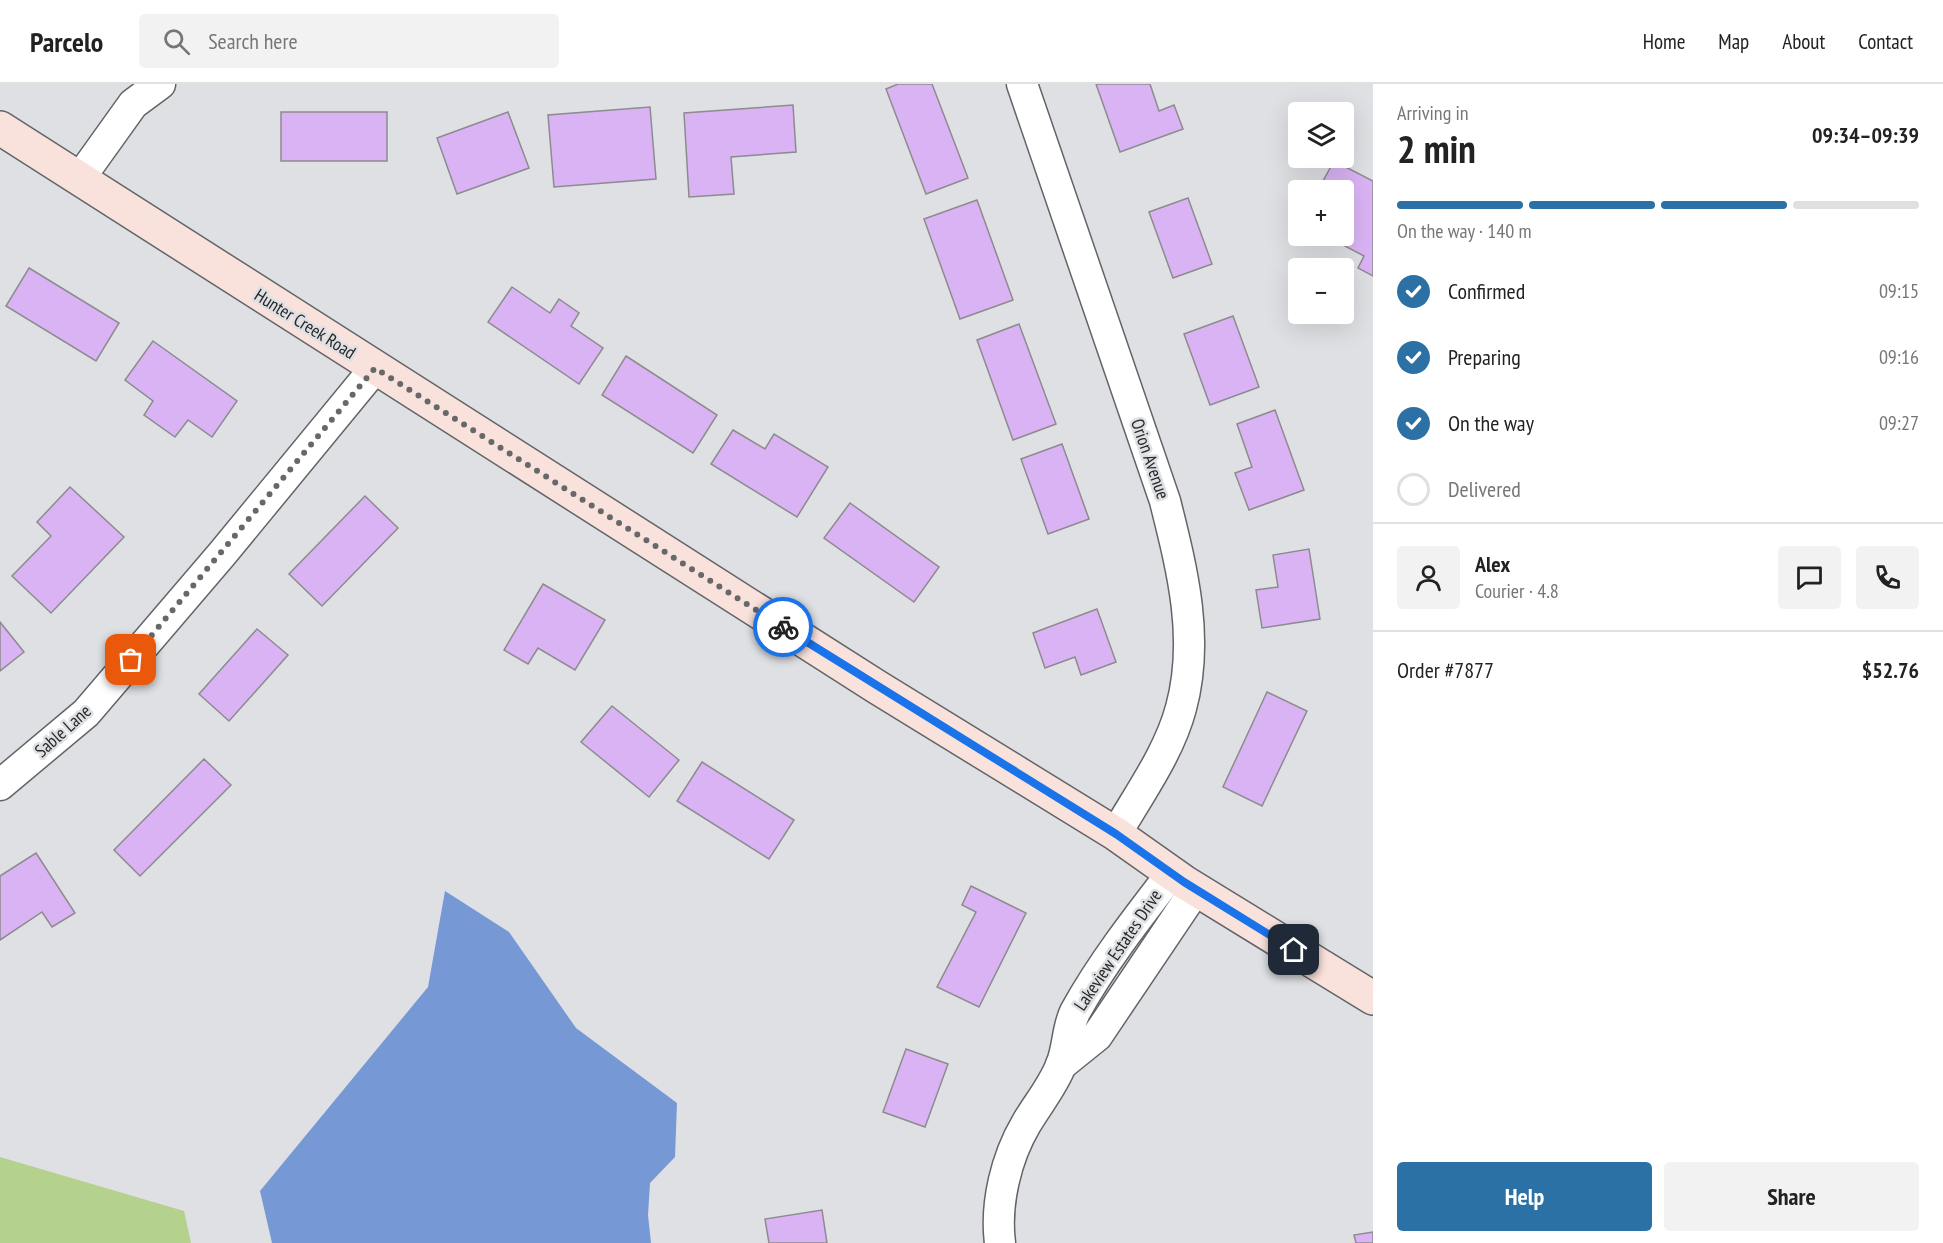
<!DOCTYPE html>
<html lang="en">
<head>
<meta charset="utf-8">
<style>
	:root { --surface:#fff; --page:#f2f2f2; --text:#222; --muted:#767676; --line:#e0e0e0; --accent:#2b71a6 }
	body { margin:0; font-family:"PT Sans Narrow",sans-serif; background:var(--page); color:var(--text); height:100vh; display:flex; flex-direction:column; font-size:22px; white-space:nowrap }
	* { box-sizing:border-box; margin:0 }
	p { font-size:20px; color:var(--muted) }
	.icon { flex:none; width:33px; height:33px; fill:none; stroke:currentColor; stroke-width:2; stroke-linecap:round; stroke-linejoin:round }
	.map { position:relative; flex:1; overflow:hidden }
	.panel { display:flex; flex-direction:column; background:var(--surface); width:570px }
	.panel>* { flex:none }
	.fabs { position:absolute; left:1288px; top:18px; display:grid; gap:12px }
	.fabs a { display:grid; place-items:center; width:66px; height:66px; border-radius:6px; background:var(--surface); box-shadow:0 6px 24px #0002; font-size:30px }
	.pin { position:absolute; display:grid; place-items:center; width:51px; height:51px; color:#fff; margin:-26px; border-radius:12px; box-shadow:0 3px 9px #0006 }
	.courier { position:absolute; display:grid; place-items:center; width:60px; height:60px; margin:-30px; border:4px solid #1a73e8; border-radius:50%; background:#fff; color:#222; box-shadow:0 2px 8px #0007 }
	.summary em { font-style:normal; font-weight:700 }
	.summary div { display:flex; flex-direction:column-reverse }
	.summary { display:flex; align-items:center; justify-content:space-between; height:102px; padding:0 24px }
	h1 { font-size:39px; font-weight:700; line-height:45px }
	.bar { display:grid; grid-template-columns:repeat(4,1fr); gap:9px 6px; align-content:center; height:72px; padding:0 24px }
	.bar i { height:8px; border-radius:4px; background:var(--line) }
	.bar .on { background:var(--accent) }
	.bar p { grid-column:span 4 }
	.line { display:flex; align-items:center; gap:15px; padding:0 24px; border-top:2px solid var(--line) }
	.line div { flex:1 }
	.round { display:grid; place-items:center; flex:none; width:63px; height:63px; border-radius:6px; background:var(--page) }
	ol { padding:0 24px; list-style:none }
	li { display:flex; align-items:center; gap:18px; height:66px }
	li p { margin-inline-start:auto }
	li .icon { padding:6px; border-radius:50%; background:var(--accent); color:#fff; stroke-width:4 }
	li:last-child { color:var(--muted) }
	li i { width:33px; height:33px; border:3px solid var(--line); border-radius:50% }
	.primary-button { display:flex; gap:12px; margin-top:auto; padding:12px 24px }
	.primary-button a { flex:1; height:69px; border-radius:6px; background:var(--accent); color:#fff; font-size:24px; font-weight:700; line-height:69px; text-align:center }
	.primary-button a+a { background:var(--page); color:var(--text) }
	header { display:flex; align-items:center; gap:36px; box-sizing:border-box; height:84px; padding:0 30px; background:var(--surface); border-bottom:2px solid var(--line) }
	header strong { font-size:28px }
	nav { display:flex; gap:33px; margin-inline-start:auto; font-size:21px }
	.search { width:420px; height:54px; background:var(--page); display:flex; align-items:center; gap:15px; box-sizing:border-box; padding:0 21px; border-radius:6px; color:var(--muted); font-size:22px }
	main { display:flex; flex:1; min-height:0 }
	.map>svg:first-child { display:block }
	.green { fill:#b4d18e }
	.water { fill:#7698d5 }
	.building { fill:#dab3f4; stroke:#8d8b8e; stroke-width:1.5 }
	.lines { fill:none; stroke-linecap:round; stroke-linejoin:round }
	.street-casing { stroke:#626467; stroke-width:33 }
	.secondary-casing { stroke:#626467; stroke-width:36 }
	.street { stroke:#fff; stroke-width:30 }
	.secondary { stroke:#fae2dc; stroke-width:33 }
	.done { stroke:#67686a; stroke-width:6; stroke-dasharray:0 10.8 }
	.route { stroke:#1a73e8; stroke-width:8 }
	.labels { text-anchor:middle; stroke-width:5; stroke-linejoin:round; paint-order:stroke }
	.street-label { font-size:18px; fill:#272829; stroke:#dee0e3 }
</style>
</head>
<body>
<header>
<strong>Parcelo</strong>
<div class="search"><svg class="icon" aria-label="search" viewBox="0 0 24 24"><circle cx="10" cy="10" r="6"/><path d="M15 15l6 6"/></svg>Search here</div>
<nav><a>Home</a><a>Map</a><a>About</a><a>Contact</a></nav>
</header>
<main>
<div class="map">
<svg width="1373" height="1159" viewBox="0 0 1373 1159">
	<rect width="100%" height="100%" fill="#dee0e3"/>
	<polygon class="green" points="0,1073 184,1127 191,1159 0,1159"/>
	<polygon class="water" points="445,807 509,848 576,944 677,1019 675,1073 650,1099 648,1131 651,1159 272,1159 260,1107 428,903"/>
	<g class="building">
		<polygon points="898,0 932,0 968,94 926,110 886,5"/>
		<polygon points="1096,0 1150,0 1159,27 1174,21 1183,45 1120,68"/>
		<polygon points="793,21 796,68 731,73 734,110 689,113 684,29"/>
		<polygon points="650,23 656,95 554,103 548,31"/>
		<rect x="281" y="28" width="106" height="49"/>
		<polygon points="508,28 529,84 457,110 437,54"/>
		<polygon points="1334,77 1373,97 1373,192 1358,184 1364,172 1343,161 1353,144 1344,139 1344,106 1318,106"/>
		<polygon points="1188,114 1212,180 1173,194 1149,128"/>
		<polygon points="977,116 1013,216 960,235 924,135"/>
		<polygon points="29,184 119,239 96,277 6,222"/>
		<polygon points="512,203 550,229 559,215 579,229 571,242 603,264 579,300 488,238"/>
		<polygon points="1233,232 1259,303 1210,321 1184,250"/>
		<polygon points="1019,240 1056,340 1013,356 977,256"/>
		<polygon points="153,257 237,317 212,353 188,336 175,353 144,331 153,317 125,296"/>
		<polygon points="626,272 717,331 693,369 602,311"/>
		<polygon points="1275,326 1304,406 1249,426 1235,389 1252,383 1237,340"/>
		<polygon points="733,346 765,365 774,350 828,383 797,433 711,380"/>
		<polygon points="1062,360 1089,435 1048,450 1021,375"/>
		<polygon points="70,403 124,453 51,529 12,492 51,452 37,438"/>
		<polygon points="365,412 398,444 322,522 289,490"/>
		<polygon points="850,419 939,483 914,518 824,454"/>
		<polygon points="1309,465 1320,535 1262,544 1256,506 1278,503 1273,471"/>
		<polygon points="543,500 605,536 575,586 538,564 528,580 504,566"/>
		<polygon points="1097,525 1116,578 1081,591 1075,573 1045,584 1033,549"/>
		<polygon points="0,538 24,568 0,587"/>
		<polygon points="257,545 288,571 229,637 199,610"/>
		<polygon points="1267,608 1307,627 1262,722 1223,703"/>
		<polygon points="612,622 679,676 649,713 581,658"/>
		<polygon points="204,675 231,701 140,792 114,766"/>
		<polygon points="702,678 794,736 769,775 677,717"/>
		<polygon points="36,769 75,829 52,843 42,828 0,856 0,792"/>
		<polygon points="971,802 1026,829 979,923 937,903 976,828 962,821"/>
		<polygon points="906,965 948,980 925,1043 883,1028"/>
		<polygon points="822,1126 827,1159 769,1159 765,1135"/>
		<polygon points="1373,1148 1373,1159 1356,1159 1354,1151"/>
	</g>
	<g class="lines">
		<defs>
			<g id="street">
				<path d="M1022 0 1165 417C1182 485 1200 554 1181 624 1169 669 1139 710 1116 750"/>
				<polyline points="80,94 133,20 160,0"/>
				<polyline points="0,701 86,629 222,470 375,284"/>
				<polyline points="1061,981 1097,952 1196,805"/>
				<path d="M1000 1159C995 1120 1006 1074 1026 1040 1037 1021 1053 1002 1061 981 1068 965 1067 944 1075 928 1102 879 1138 833 1172 789"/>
			</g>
			<polyline id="secondary" points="0,44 877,603 1116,750 1184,798 1373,914"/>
		</defs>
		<use href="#street" class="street-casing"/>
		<use href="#secondary" class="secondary-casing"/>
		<use href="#street" class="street"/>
		<use href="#secondary" class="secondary"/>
	</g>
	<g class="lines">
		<polyline class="done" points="131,576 375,284 783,543"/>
		<polyline class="route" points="783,543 1116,750 1184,798 1294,866"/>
	</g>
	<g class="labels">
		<g class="street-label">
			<text transform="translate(305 240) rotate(32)" y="6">Hunter Creek Road</text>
			<text transform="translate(1150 375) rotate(71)" y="6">Orion Avenue</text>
			<text transform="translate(63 647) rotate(-42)" y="6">Sable Lane</text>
			<text transform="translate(1118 866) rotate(-56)" y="6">Lakeview Estates Drive</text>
		</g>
	</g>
</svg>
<div class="fabs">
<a><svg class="icon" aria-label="layers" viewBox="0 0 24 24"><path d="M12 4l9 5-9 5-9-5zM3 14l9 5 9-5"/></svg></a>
<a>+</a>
<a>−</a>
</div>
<div class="pin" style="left:131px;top:576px;background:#ea580c"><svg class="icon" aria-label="bag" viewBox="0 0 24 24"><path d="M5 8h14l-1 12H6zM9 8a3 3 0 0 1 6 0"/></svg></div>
<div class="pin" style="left:1294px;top:866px;background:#1f2937"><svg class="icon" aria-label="home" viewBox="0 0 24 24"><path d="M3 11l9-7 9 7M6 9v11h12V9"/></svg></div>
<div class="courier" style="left:783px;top:543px"><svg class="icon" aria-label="bike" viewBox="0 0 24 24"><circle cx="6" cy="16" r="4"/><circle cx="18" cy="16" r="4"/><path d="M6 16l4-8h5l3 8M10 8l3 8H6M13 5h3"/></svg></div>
</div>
<section class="panel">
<div class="summary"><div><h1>2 min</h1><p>Arriving in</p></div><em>09:34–09:39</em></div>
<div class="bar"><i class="on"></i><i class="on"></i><i class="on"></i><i></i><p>On the way · 140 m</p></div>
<ol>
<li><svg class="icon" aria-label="check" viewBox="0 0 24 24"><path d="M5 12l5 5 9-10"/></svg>Confirmed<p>09:15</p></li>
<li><svg class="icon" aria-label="check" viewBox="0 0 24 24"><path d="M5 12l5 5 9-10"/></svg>Preparing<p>09:16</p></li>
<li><svg class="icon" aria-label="check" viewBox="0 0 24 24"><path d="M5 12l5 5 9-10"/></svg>On the way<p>09:27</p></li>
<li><i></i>Delivered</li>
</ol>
<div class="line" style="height:108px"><a class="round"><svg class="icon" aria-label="person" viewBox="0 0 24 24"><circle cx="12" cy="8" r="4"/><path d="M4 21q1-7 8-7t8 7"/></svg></a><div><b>Alex</b><p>Courier · 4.8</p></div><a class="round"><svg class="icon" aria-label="chat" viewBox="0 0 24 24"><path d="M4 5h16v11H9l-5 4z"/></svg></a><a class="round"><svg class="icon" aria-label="phone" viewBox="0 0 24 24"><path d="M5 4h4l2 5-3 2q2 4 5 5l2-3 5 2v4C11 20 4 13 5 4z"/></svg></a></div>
<div class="line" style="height:78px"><div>Order #7877</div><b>$52.76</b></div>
<div class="primary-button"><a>Help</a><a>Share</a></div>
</section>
</main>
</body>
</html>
